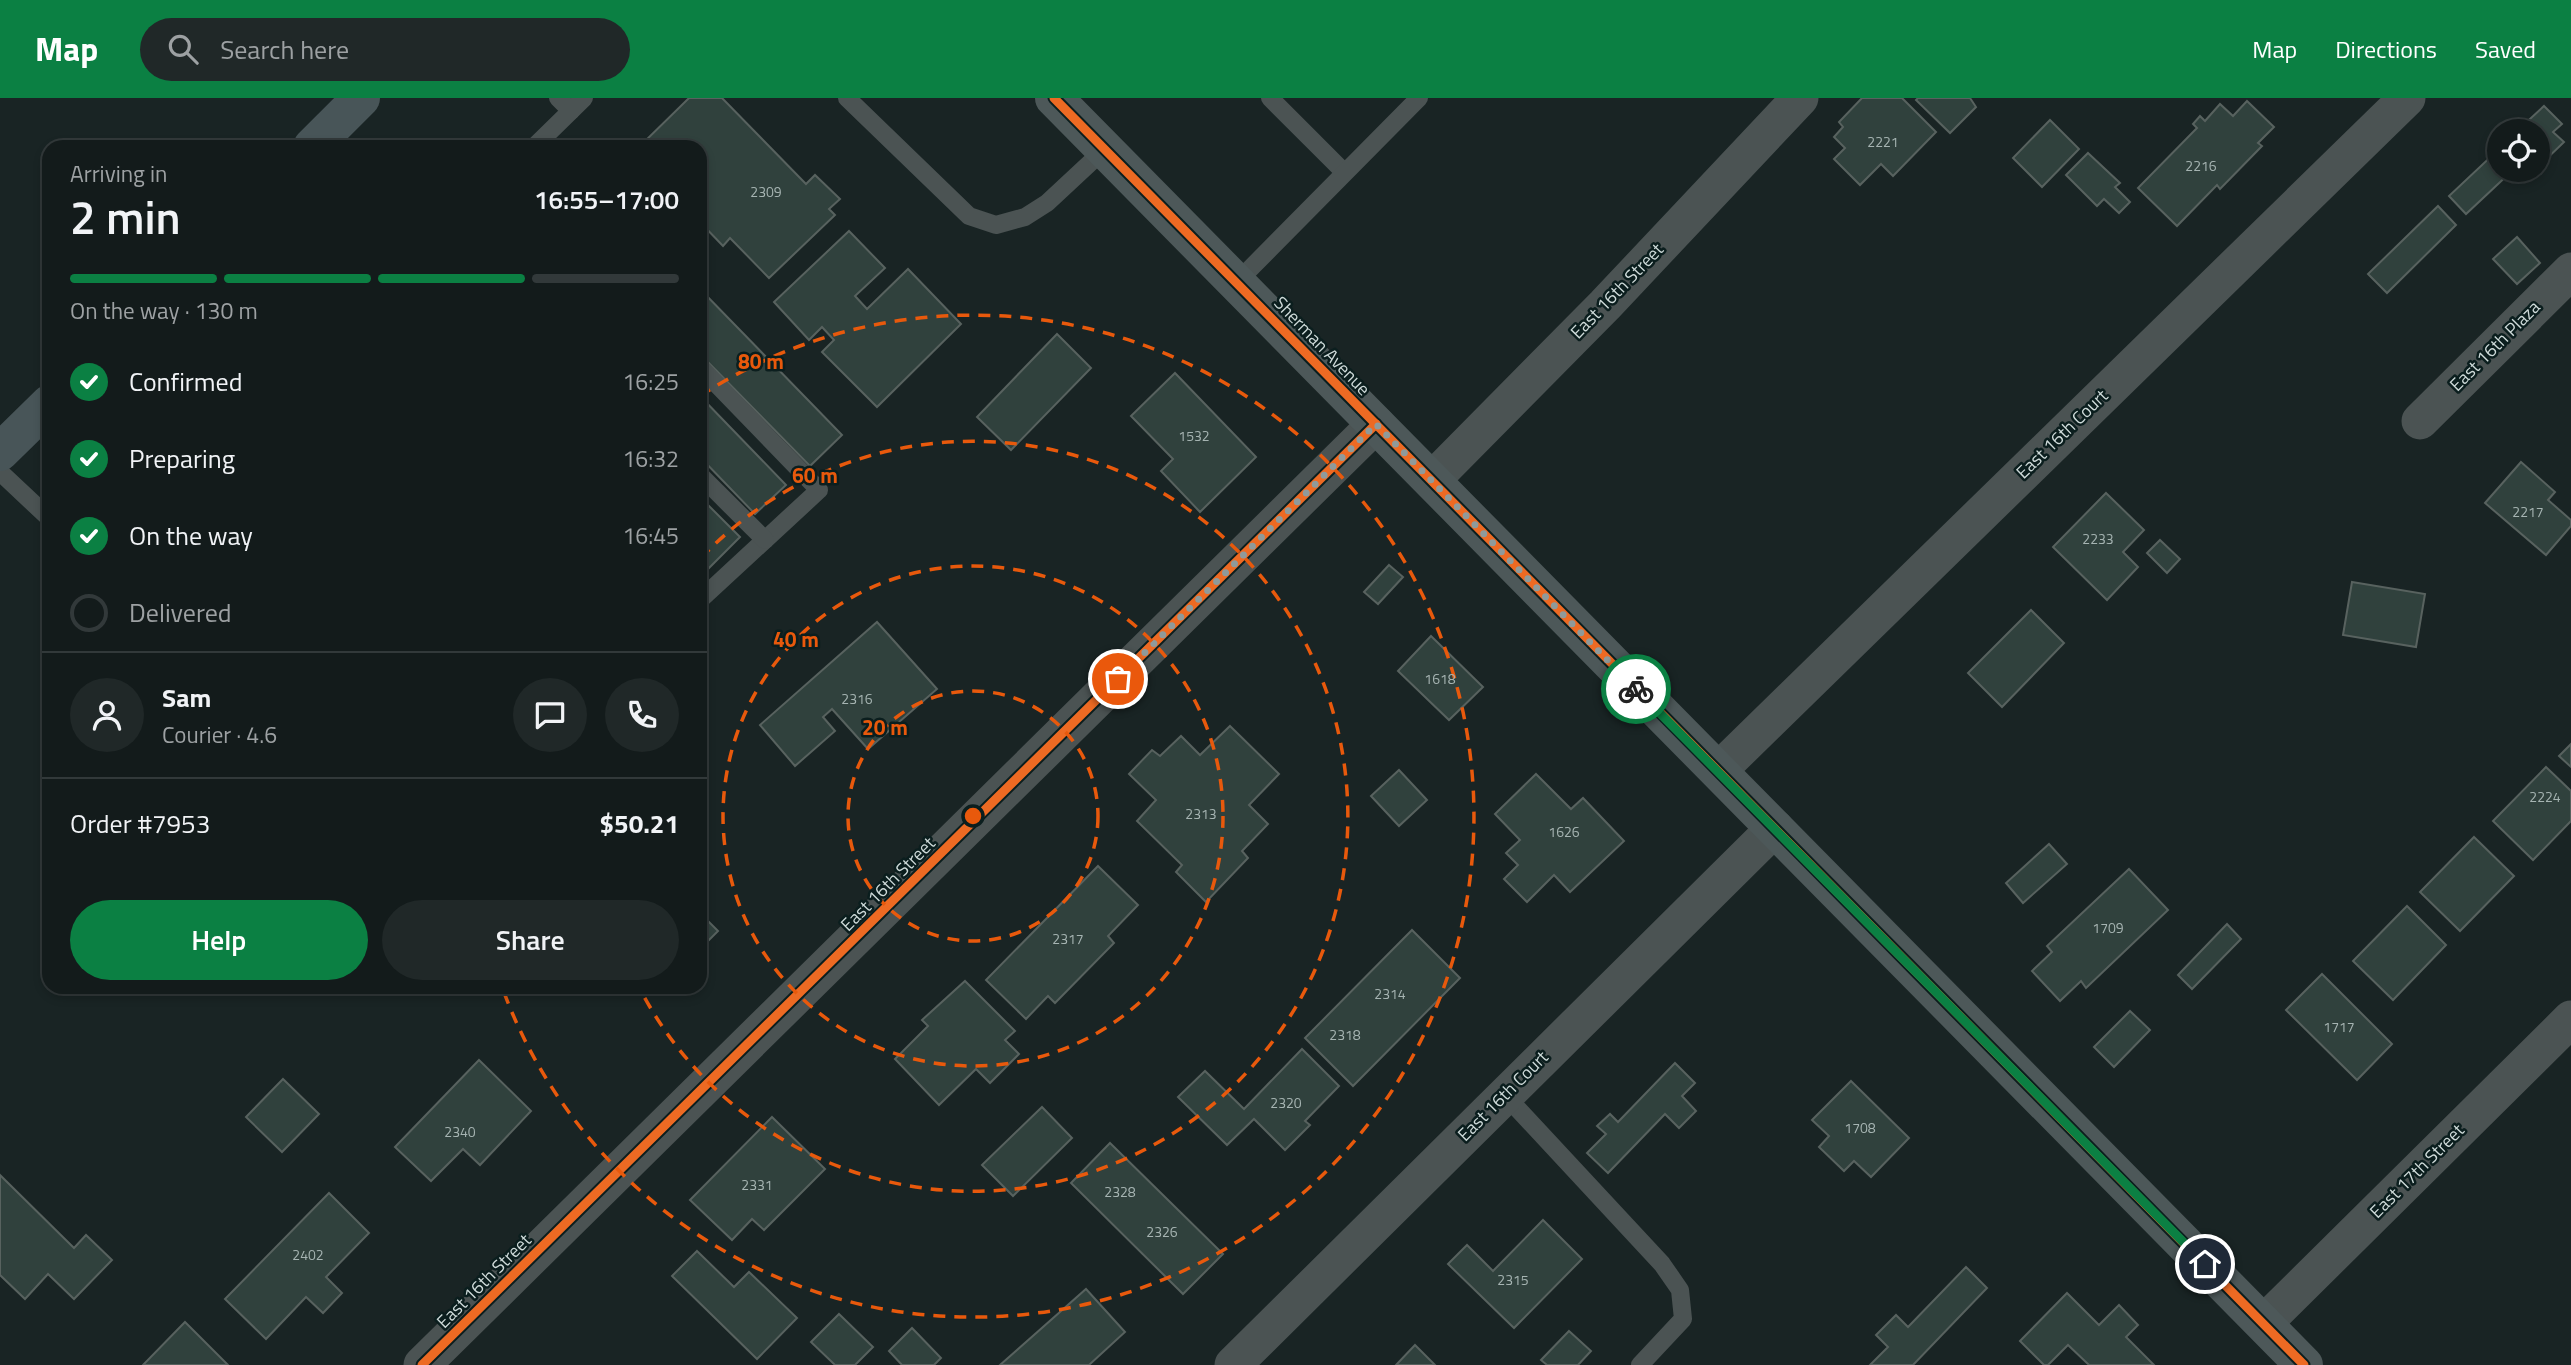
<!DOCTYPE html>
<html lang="en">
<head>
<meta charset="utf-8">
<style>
	:root { --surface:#131b1b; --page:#202828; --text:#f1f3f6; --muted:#9da1a3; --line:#32393a; --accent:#0b8043 }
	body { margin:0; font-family:"Titillium Web",sans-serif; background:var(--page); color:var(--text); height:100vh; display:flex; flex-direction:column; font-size:26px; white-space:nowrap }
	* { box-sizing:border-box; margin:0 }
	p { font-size:23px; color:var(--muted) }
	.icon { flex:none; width:38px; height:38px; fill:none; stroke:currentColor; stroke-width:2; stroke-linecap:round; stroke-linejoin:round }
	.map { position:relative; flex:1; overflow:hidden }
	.side { position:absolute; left:42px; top:42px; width:665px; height:854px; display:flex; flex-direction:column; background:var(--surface); border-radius:21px; box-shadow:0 4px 10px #0003,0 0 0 2px var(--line) }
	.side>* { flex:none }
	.tools { position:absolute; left:2487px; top:21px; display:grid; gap:14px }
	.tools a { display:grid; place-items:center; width:63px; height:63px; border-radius:50%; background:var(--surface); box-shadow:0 4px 10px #0003,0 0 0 2px var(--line); font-size:35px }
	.pin { position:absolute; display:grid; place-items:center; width:60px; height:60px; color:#fff; margin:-30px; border:4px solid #fff; border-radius:50%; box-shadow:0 2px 7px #0007 }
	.courier { position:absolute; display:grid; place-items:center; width:70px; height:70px; margin:-35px; border:5px solid #0b8043; border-radius:50%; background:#fff; color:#222; box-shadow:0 2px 9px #0007 }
	.headline em { font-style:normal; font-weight:600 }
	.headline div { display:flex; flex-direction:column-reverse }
	.headline { display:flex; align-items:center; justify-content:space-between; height:119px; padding:0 28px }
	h1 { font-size:46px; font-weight:600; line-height:52px }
	.bar { display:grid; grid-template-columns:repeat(4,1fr); gap:10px 7px; align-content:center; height:84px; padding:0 28px }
	.bar i { height:9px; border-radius:5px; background:var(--line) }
	.bar .current { background:var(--accent) }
	.bar p { grid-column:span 4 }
	.line { display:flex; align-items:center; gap:18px; padding:0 28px; border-top:2px solid var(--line) }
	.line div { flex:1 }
	.round { display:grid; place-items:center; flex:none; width:74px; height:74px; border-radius:37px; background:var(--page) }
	ol { padding:0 28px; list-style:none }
	li { display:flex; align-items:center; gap:21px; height:77px }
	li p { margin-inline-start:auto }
	li .icon { padding:7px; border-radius:50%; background:var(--accent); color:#fff; stroke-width:4 }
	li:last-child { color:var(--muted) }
	li i { width:38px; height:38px; border:4px solid var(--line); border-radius:50% }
	.action { display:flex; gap:14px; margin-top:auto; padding:14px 28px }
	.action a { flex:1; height:80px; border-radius:42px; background:var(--accent); color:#fff; font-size:28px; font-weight:600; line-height:80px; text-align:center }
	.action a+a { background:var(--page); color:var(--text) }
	header { display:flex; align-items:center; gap:42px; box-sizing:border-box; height:98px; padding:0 35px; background:var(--accent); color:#fff }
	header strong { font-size:33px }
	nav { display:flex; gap:38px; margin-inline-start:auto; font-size:24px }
	.search { width:490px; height:63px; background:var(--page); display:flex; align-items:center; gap:18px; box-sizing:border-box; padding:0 24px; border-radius:38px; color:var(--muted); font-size:26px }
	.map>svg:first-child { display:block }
	.building { fill:#30413d; stroke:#58625f; stroke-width:2 }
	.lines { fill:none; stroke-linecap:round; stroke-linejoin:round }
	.lane { stroke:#4b5353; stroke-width:18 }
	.street { stroke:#4b5353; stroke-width:37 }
	.secondary { stroke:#4d5859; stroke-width:38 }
	.primary { stroke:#485558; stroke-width:38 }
	.cycleway-casing { stroke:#0b1e1e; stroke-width:13 }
	.cycleway { stroke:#ed6a23; stroke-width:9 }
	.done { stroke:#8f9a9a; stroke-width:7; stroke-dasharray:0 12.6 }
	.route { stroke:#0b8043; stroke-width:9 }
	.ring { fill:none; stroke:#e8590c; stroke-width:3.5; stroke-dasharray:12 9 }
	.labels { text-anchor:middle; stroke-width:5; stroke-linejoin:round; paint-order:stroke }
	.number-label { font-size:14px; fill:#a6b4b2 }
	.street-label { font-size:18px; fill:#cedad9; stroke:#0b1e1e }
	.centre { fill:#e8590c; stroke:#0b1e1e; stroke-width:3.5 }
	.ring-label { font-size:21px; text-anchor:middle; font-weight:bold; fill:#e8590c; stroke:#0b1e1e; stroke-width:5; stroke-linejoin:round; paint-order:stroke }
</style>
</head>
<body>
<header>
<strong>Map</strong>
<div class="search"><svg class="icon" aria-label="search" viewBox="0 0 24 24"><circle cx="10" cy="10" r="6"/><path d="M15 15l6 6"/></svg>Search here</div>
<nav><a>Map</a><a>Directions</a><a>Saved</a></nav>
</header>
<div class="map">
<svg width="2571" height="1267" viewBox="0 0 2571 1267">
	<rect width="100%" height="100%" fill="#192424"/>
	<g class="building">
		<polygon points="689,0 722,0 806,86 815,77 840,101 829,111 835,117 769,180 730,140 723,148 700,124 700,49 639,49"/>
		<polygon points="1862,0 1902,0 1936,34 1893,78 1881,66 1860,87 1834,61 1845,50 1834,39 1843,29 1839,24"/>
		<polygon points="1918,0 1970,0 1976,9 1950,35 1916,2"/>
		<polygon points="2247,3 2274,29 2258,45 2262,48 2220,91 2217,87 2177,128 2138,90 2197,30 2193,26 2200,18 2205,23 2220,6 2233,18"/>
		<polygon points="2544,8 2562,26 2553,34 2564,44 2538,69 2538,33 2517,33"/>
		<polygon points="2050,22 2079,51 2042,89 2013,60"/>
		<polygon points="2499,51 2499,72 2513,72 2466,116 2449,98"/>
		<polygon points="2088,55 2120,85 2115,89 2130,104 2119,115 2104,101 2097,108 2066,77"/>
		<polygon points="2438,108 2456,127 2387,195 2368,176"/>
		<polygon points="849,133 885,170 855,198 867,211 908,171 961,226 877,309 822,254 834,242 822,229 809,242 774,204"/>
		<polygon points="2517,139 2540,165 2517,186 2493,161"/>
		<polygon points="700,191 842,337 810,368 700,256"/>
		<polygon points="1057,236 1091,270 1011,352 977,319"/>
		<polygon points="1175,275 1256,359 1200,414 1161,373 1173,361 1131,318"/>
		<polygon points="700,298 786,387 755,416 700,359"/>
		<polygon points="2521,364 2555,394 2548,402 2571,422 2571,428 2546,457 2485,405"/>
		<polygon points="2106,395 2144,432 2123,454 2138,469 2107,502 2053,449"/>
		<polygon points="700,399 740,439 703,476 700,473"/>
		<polygon points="2160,442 2180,461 2167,475 2147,455"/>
		<polygon points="1389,467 1403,479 1378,506 1364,494"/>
		<polygon points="2352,484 2425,496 2416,549 2343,537"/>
		<polygon points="2031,512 2064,545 2002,609 1968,575"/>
		<polygon points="877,524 937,591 868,651 832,611 823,619 835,633 795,668 760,627"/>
		<polygon points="1431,538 1483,589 1449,622 1398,573"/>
		<polygon points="1230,628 1279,676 1249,707 1268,726 1242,753 1248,760 1206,804 1176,774 1182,767 1137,723 1156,702 1129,676 1152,652 1160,658 1181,638 1200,657"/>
		<polygon points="2571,646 2571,669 2559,658"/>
		<polygon points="2546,669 2571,693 2571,723 2533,762 2493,723"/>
		<polygon points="1399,672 1427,702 1399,728 1371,698"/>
		<polygon points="1536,676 1571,711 1583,700 1624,743 1570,794 1554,777 1527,804 1504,781 1518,767 1506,755 1520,742 1495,716"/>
		<polygon points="2474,739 2514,778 2460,833 2420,794"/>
		<polygon points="2049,746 2067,766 2023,805 2006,785"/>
		<polygon points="1098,768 1138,807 1108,838 1114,845 1055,905 1048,898 1026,921 986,882"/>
		<polygon points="2129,771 2168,812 2086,890 2081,883 2060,903 2032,873 2052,854 2047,848"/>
		<polygon points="2407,808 2446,847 2393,902 2353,863"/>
		<polygon points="700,815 718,833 700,851"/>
		<polygon points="2227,826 2241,841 2192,891 2178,877"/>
		<polygon points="1412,832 1460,880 1353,988 1305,940"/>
		<polygon points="2322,876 2392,946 2357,982 2286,912"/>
		<polygon points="965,883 1015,933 1005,942 1019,956 990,985 976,971 939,1007 895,961 928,928 922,922"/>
		<polygon points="2130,913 2150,932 2114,969 2094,949"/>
		<polygon points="1302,951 1339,988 1305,1023 1310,1027 1285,1052 1254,1021 1227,1047 1178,999 1205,973 1244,1011"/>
		<polygon points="479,962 531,1013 480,1067 463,1051 431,1083 395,1049"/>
		<polygon points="1675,965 1695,985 1682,998 1696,1013 1679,1030 1665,1016 1608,1075 1587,1055 1606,1036 1597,1028 1610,1016 1618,1024"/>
		<polygon points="283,981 319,1016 282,1054 246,1019"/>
		<polygon points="1851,983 1909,1040 1871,1079 1854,1063 1844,1073 1819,1049 1829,1038 1812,1022"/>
		<polygon points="1042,1009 1072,1040 1013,1098 982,1067"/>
		<polygon points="772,1019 825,1071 764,1132 752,1121 732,1142 690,1102"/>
		<polygon points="1110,1045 1223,1156 1183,1196 1071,1085"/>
		<polygon points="0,1077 74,1150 86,1137 112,1162 74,1201 48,1176 25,1201 0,1177"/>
		<polygon points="329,1095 369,1135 326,1179 342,1195 323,1215 306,1199 266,1241 225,1201"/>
		<polygon points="1543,1122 1582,1161 1514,1230 1448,1166 1467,1147 1493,1173"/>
		<polygon points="697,1153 734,1189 749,1174 797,1220 757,1261 672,1178"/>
		<polygon points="1966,1169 1987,1190 1913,1267 1870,1267 1888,1249 1876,1237 1896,1217 1908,1229"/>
		<polygon points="1086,1191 1125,1234 1089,1267 1000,1267"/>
		<polygon points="2067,1195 2099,1227 2119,1207 2138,1227 2126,1239 2154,1267 2089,1267 2068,1247 2048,1267 2044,1267 2020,1243"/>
		<polygon points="839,1216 873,1249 855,1267 835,1267 811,1244"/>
		<polygon points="185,1224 228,1267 143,1267"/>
		<polygon points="912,1230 941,1260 934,1267 902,1267 889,1253"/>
		<polygon points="1569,1233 1591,1253 1578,1267 1547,1267 1541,1262"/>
		<polygon points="1415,1247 1435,1267 1396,1267"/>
	</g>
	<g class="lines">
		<g class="lane">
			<polyline points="558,0 571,13"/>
			<polyline points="847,0 969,118 996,127 1025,119 1047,105 1105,51"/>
			<polyline points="1270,0 1344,74"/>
			<polyline points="534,49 584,0"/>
			<polyline points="1237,184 1419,0"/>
			<polyline points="700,269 819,392 700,502"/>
			<polyline points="0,374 49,420"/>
			<polyline points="700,377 765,442"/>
			<polyline points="1504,996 1662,1166 1680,1192 1683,1221 1640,1267"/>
		</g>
		<g class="street">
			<polyline points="2420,323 2571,173"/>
			<polyline points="1432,382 1605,207 1800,0"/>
			<polyline points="1718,673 2407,0"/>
			<polyline points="2264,1225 2571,921"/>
			<polyline points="422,1267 1376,326"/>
			<polyline points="1233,1267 1775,730"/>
		</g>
		<polyline class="secondary" points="1054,0 2304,1267"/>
		<g class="primary">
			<polyline points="312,49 361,0"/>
			<polyline points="0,354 49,306"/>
		</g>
		<defs>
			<g id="cycleway">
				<polyline points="1054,0 2304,1267"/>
				<polyline points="422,1267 1376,326"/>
			</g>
		</defs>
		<use href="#cycleway" class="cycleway-casing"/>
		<use href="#cycleway" class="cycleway"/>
	</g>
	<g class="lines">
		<polyline class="done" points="1118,581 1376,326 1636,591"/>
		<polyline class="route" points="1636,591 2205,1166"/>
	</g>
	<g class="ring">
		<circle cx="973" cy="718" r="125"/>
		<circle cx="973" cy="718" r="250"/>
		<path d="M701 460A375 375 0 1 1 640 891"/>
		<path d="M700 298A501 501 0 1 1 502 889"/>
	</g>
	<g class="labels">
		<g class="number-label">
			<text x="1883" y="49">2221</text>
			<text x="2201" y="73">2216</text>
			<text x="766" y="99">2309</text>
			<text x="1194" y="343">1532</text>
			<text x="2528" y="419">2217</text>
			<text x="2098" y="446">2233</text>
			<text x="1440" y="586">1618</text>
			<text x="857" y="606">2316</text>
			<text x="2545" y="704">2224</text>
			<text x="1201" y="721">2313</text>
			<text x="1564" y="739">1626</text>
			<text x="2108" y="835">1709</text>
			<text x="1068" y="846">2317</text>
			<text x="1390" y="901">2314</text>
			<text x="2339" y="934">1717</text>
			<text x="1345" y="942">2318</text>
			<text x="1286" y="1010">2320</text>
			<text x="1860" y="1035">1708</text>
			<text x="460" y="1039">2340</text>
			<text x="757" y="1092">2331</text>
			<text x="1120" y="1099">2328</text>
			<text x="1162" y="1139">2326</text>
			<text x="308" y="1162">2402</text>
			<text x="1513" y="1187">2315</text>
		</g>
		<g class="street-label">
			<text transform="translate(1617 193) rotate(-46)" y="6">East 16th Street</text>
			<text transform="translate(1322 248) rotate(46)" y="6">Sherman Avenue</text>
			<text transform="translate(2495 248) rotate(-45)" y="6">East 16th Plaza</text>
			<text transform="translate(2062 336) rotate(-44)" y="6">East 16th Court</text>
			<text transform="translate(888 786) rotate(-45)" y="6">East 16th Street</text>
			<text transform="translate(1503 998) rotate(-45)" y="6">East 16th Court</text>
			<text transform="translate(2417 1073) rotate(-45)" y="6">East 17th Street</text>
			<text transform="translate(484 1183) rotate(-45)" y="6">East 16th Street</text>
		</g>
	</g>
	<circle cx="973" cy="718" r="10" class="centre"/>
	<g class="ring-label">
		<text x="761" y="271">80 m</text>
		<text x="815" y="385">60 m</text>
		<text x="796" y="549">40 m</text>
		<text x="885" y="637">20 m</text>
	</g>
</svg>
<div class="tools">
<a><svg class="icon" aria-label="locate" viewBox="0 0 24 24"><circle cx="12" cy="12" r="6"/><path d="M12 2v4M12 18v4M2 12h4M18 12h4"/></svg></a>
</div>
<div class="pin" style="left:1118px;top:581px;background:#ea580c"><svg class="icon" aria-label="bag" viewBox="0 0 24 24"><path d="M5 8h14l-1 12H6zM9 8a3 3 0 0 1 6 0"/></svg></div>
<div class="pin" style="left:2205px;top:1166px;background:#1f2937"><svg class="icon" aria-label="home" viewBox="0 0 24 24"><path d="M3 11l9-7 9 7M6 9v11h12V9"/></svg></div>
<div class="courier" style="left:1636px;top:591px"><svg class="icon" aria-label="bike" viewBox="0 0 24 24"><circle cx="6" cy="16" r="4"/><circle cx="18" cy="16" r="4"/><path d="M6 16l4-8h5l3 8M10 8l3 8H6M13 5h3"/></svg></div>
<section class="side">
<div class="headline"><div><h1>2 min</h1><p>Arriving in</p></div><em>16:55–17:00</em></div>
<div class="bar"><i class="current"></i><i class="current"></i><i class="current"></i><i></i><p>On the way · 130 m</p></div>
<ol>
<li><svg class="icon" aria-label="check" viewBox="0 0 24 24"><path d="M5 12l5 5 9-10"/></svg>Confirmed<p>16:25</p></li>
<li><svg class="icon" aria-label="check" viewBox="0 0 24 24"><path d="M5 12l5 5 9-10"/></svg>Preparing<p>16:32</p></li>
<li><svg class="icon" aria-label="check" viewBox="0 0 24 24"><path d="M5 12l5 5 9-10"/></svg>On the way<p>16:45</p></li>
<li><i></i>Delivered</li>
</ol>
<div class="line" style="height:126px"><a class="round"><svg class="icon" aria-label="person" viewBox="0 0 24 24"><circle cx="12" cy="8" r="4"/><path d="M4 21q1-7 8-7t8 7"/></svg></a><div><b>Sam</b><p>Courier · 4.6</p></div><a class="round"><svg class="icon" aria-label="chat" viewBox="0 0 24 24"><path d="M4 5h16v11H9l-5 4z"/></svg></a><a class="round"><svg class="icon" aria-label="phone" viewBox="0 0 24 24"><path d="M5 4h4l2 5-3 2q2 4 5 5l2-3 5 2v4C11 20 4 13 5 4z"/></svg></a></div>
<div class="line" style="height:91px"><div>Order #7953</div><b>$50.21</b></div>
<div class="action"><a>Help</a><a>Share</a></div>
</section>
</div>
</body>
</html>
